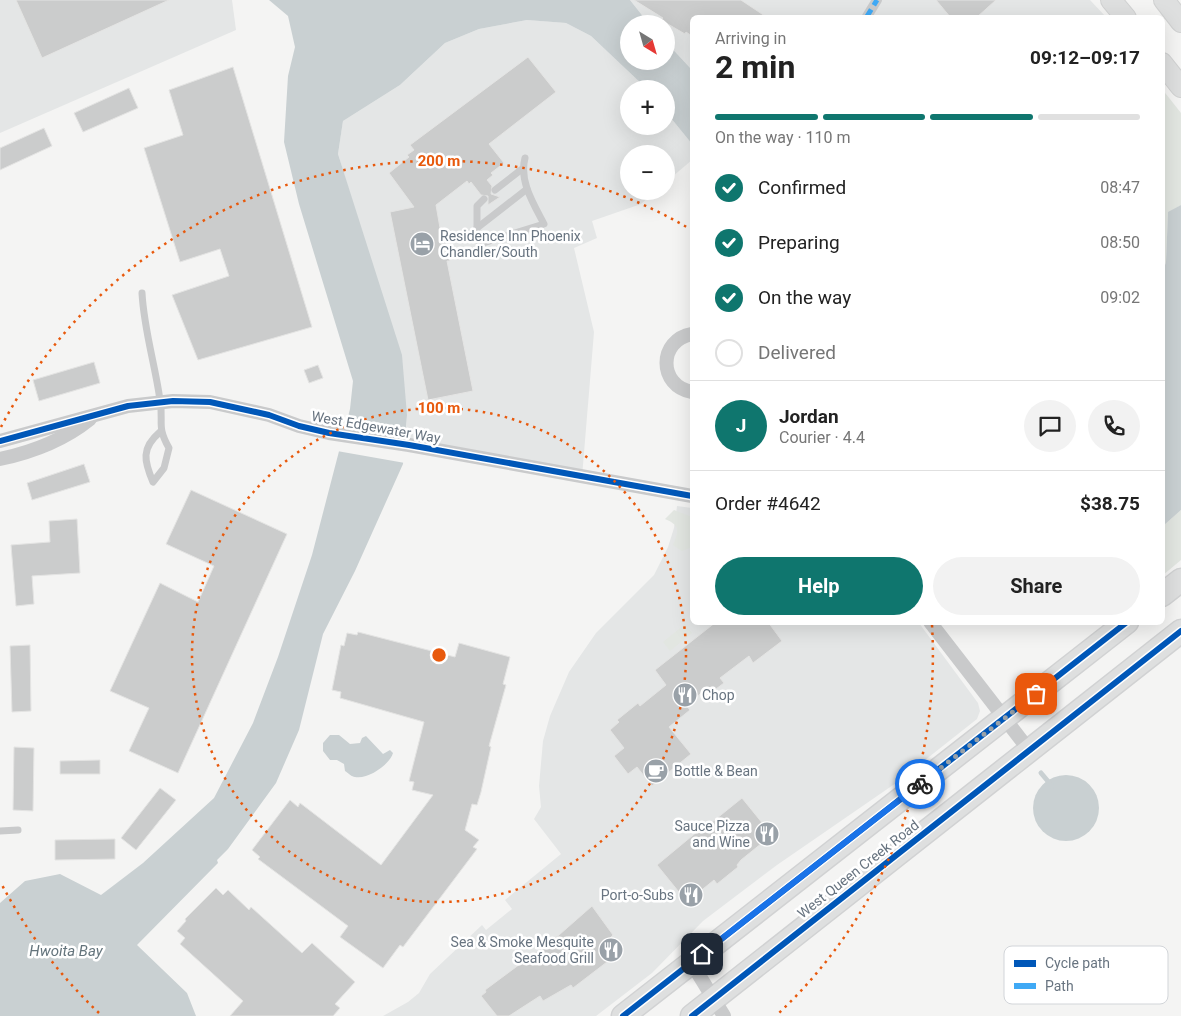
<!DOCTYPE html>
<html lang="en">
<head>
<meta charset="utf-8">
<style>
	:root { --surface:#fff; --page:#f2f2f2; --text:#222; --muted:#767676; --line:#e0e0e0; --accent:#0f766e }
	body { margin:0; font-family:Roboto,sans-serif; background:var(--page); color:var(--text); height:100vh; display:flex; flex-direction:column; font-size:19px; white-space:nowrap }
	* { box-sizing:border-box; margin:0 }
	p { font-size:16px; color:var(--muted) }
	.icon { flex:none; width:28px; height:28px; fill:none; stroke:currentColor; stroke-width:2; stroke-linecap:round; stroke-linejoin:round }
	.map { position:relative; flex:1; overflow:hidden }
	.side { position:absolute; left:690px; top:15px; width:475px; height:610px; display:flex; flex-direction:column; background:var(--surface); border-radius:8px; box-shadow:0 5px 20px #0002 }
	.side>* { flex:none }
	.needle { width:32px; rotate:143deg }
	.buttons { position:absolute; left:620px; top:15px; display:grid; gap:10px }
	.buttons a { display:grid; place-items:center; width:55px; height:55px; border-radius:50%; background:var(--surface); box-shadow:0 5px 20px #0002; font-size:25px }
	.pin { position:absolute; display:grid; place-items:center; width:42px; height:42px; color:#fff; margin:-21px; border-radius:10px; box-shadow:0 2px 8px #0006 }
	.courier { position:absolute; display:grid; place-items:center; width:50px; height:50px; margin:-25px; border:4px solid #1a73e8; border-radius:50%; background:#fff; color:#222; box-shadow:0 1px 6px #0007 }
	.headline em { font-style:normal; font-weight:700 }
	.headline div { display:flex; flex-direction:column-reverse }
	.headline { display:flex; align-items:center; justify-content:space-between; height:85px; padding:0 25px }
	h1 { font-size:32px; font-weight:700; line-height:38px }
	.bar { display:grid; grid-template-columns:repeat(4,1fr); gap:8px 5px; align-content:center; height:60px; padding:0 25px }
	.bar i { height:6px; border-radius:4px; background:var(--line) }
	.bar .on { background:var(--accent) }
	.bar p { grid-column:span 4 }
	.line { display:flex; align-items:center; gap:12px; padding:0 25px; border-top:1px solid var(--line) }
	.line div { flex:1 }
	.round { display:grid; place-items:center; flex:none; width:52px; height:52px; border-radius:26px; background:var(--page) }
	ol { padding:0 25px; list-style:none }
	li { display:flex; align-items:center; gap:15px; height:55px }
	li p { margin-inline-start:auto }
	li .icon { padding:5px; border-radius:50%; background:var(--accent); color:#fff; stroke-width:4 }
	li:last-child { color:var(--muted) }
	li i { width:28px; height:28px; border:2px solid var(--line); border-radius:50% }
	.action { display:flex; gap:10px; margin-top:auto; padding:10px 25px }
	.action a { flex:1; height:58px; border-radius:30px; background:var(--accent); color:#fff; font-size:20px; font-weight:700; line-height:58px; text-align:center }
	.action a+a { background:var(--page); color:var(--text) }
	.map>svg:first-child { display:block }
	.built { fill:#e4e6e6 }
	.green { fill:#e2e6e1 }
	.water { fill:#c9d0d2 }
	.pier { fill:#f4f4f3 }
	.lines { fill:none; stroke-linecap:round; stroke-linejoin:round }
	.stream { stroke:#c9d0d2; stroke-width:5 }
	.building { fill:#cbcccc; stroke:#e4e4e3 }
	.secondary-casing { stroke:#d1d2d2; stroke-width:22 }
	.primary-casing { stroke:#d1d2d3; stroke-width:25 }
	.service { stroke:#c9cacb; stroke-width:7 }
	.pedestrian { stroke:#c9cacb; stroke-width:10 }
	.minor { stroke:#c9cacb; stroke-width:14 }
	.secondary { stroke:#dedfdf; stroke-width:20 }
	.primary { stroke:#dedfdf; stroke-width:22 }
	.quiet { stroke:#3fa9f5; stroke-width:5; stroke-dasharray:10 5; stroke-linecap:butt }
	.cycleway-casing { stroke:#fff; stroke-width:9 }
	.cycleway { stroke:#0057b8; stroke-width:6 }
	.done { stroke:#99a1a8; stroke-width:5; stroke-dasharray:0 9 }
	.route { stroke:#1a73e8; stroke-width:6 }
	.ring { fill:none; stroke:#e8590c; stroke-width:2.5; stroke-dasharray:2.5 5 }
	.labels { text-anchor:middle; stroke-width:5; stroke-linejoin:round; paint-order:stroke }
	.poi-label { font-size:14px; fill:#687480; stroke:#fff; text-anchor:start }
	.street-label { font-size:14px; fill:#687480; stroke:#fff }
	.water-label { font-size:15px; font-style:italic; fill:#64747c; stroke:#fff }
	.key { fill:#fff; stroke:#d2d5d9; stroke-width:1 }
	.key-label { font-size:14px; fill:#687480 }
	.centre { fill:#e8590c; stroke:#fff; stroke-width:2.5 }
	.ring-label { font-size:15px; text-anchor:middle; font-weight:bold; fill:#e8590c; stroke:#fff; stroke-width:5; stroke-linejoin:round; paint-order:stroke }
</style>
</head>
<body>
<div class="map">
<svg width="1181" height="1016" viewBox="0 0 1181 1016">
	<rect width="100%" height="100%" fill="#f4f4f3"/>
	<g class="built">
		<polygon points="0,0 232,0 236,30 0,133"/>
		<polygon points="630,0 1090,0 1106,17 692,18 692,70 666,42 666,24 649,24"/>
		<polygon points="527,20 566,23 591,36 647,89 629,89 629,126 666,126 666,112 692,144 692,160 666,182 666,154 629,154 629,191 656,191 641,204 592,221 597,238 574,248 594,332 582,477 405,445 407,415 376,279 338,154 343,121 400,85 445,43 479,29"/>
		<polygon points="677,506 692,508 692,622 919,623 978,703 980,711 977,719 896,783 777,865 703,921 652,973 596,1016 383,1016 408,1002 419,993 430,974 482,925 486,930 512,909 505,900 561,854 534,819 541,807 539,786 543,741 550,716 569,672 596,633 654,575 668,547 674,528"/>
	</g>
	<g class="green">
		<polygon points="1162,89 1181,113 1181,205 1168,213 1166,262 1163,271"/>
		<path d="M674 510 692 517V547L682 551 673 545C679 531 680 525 665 519Z"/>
		<polygon points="1181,510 1181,560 1163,575 1163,526"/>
		<polygon points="685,624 692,633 670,651 663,642"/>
	</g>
	<g class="water">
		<polygon points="269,0 630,0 649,24 629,24 629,61 666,61 666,42 692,70 692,144 666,112 666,89 647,89 591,36 566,23 527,20 479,29 445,43 400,85 343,121 338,154 402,355 407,415 403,464 355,571 323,634 299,730 276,783 228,849 217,860 218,863 137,945 187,993 196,1016 0,1016 0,903 25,881 60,874 101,895 143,863 214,798 253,723 278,657 312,555 350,409 353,381 299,204 284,142 288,76 295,47 288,16"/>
		<polygon points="1181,205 1181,510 1163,526 1163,271 1166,262 1168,212"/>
		<path d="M330 735H339L350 744 360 743 362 738 366 736 383 754 390 750 393 753C390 764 368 780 355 777 352 777 348 773 345 771L344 764 337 760H330L323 751V743Z"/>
		<circle cx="1066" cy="808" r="33"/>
	</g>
	<polygon class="pier" points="344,423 408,435 405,463 337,451"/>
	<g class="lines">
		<polyline class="stream" points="1041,773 1052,786"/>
	</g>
	<g class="building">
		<polygon points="16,0 169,0 42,58"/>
		<polygon points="634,0 741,0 768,18 692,18 692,36 686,32 685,34 661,20 663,18"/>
		<polygon points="936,0 996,0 976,18 951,18"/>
		<polygon points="528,57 556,92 489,144 504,163 491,173 493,175 487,180 492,186 491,194 500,197 488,205 488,196 481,195 471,182 469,184 467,181 436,205 440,228 443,227 450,261 447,261 473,391 428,400 390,212 414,207 389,173 409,157 407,155 414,150 410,145"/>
		<polygon points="233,67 312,327 198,360 172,295 229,276 220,249 180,262 144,148 183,135 169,90"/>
		<polygon points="129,88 138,108 83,132 74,113"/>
		<polygon points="44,128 52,146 0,170 0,148"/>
		<polygon points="94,362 100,383 39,401 33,380"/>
		<polygon points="318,365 323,378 309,383 304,370"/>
		<polygon points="84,464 90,482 32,500 27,483"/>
		<polygon points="191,490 287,534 178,773 129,751 149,708 110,691 160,583 198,602 214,566 166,544"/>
		<polygon points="77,519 80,573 32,576 34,604 16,606 11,545 50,542 49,521"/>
		<polygon points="716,622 768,622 782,641 753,663 749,656 720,678 724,683 712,692 708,688 686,705 690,710 669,727 691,754 652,786 637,767 628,774 614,756 624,748 610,730 619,722 617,720 638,703 640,706 666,685 655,670"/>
		<polygon points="358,632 455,657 459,643 510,657 503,684 506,685 489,746 491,747 481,792 477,805 472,804 465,830 479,840 473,847 477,849 403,947 400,945 383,968 340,937 348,926 258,859 260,857 252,850 290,800 298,807 300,803 381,865 433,795 412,790 414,782 409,781 424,722 340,698 341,692 332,690 341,645 344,646 347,633 357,635"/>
		<polygon points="30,645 31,711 12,712 10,646"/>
		<polygon points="14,747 34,748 33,811 13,810"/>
		<polygon points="100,760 100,774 60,774 60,761"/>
		<polygon points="160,788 176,800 136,850 121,838"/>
		<polygon points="742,798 772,835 741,860 737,865 738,867 717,884 714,880 687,902 657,865 710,821 711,823"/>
		<polygon points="115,839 115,859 55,860 55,840"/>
		<polygon points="216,888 223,895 228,890 249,910 251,907 302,953 312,943 355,982 335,1004 340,1008 333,1016 230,1016 243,1001 180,944 185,938 177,931 186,921 185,919"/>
		<polygon points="592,906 613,935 610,938 620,952 573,988 571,985 543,1001 540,996 509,1016 497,1016 481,996 486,992 485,990 559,935"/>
	</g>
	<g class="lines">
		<defs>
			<g id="secondary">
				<polyline points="1111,0 1126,18"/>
				<polyline points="1164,0 1181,22"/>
				<polyline points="1162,63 1181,87"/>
			</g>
			<g id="primary">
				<polyline points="1162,595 1181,580"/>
				<polyline points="623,1016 1127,622"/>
				<polyline points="692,1016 1181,631"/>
			</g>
		</defs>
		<use href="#secondary" class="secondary-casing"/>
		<use href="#primary" class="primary-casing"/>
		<g class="service">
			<polyline points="495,190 522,169"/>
			<polyline points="477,228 527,189"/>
			<polyline points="477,228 477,206 484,199"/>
			<path d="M480 244 544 224C533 203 519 181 525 158"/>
			<path d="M142 293C144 330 155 364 160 400 164 423 156 425 169 448L164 468 153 482C144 461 141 448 160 432"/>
			<polyline points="0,831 18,830"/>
		</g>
		<polyline class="pedestrian" points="866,18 877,0"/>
		<g class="minor">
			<path d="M692 334C658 340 658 386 692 392"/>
			<polyline points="0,441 128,406 173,401 210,402 269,415 299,426 329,433 409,445 692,496"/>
			<path d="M0 459C33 452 64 440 90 419"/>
			<polyline points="930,622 1029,750"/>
			<polyline points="691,962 724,1016"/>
		</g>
		<use href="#secondary" class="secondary"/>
		<use href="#primary" class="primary"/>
		<polyline class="quiet" points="866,18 877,0"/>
		<defs>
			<g id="cycleway">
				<polyline points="0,441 128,406 173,401 210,402 269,415 299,426 329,433 409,445 692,496"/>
				<polyline points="623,1016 1127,622"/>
				<polyline points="692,1016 1181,631"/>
			</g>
		</defs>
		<use href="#cycleway" class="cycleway-casing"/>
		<use href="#cycleway" class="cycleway"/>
	</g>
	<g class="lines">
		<polyline class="done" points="920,784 1036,694"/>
		<polyline class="route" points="702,954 920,784"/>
	</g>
	<g class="ring">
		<circle cx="439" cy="655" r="247"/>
		<path d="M99 1013A494 494 0 0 1 1 883M1 427A494 494 0 0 1 690 229M932 625A494 494 0 0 1 779 1013"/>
	</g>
	<defs>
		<symbol id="hotel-disc" viewBox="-11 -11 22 22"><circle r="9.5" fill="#99a1a8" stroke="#fff"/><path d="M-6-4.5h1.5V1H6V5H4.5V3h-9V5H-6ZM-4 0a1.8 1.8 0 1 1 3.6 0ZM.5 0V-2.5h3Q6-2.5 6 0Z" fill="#fff"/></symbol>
		<symbol id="restaurant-disc" viewBox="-11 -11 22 22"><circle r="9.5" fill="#99a1a8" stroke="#fff"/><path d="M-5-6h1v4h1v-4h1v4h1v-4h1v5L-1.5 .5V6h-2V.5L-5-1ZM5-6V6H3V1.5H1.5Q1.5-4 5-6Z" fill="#fff"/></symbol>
		<symbol id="cafe-disc" viewBox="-11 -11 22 22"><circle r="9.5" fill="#99a1a8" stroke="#fff"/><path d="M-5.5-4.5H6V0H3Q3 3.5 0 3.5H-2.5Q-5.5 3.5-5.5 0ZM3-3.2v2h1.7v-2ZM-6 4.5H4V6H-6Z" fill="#fff"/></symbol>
	</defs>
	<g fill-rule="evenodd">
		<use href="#hotel-disc" x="408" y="230" width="28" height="28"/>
		<use href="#restaurant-disc" x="671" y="681" width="28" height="28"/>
		<use href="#cafe-disc" x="642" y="757" width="28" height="28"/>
		<use href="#restaurant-disc" x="753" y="820" width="28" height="28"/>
		<use href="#restaurant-disc" x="677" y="881" width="28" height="28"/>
		<use href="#restaurant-disc" x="597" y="936" width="28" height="28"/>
	</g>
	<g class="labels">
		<g class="poi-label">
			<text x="440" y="241">Residence Inn Phoenix<tspan x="440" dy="16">Chandler/South</tspan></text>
			<text x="702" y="700">Chop</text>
			<text x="674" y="776">Bottle &amp; Bean</text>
			<text x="750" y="831" text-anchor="end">Sauce Pizza<tspan x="750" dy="16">and Wine</tspan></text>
			<text x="674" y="900" text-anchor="end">Port-o-Subs</text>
			<text x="594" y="947" text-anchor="end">Sea &amp; Smoke Mesquite<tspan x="594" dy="16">Seafood Grill</tspan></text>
		</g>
		<g class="street-label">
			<text transform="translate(376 427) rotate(10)" y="5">West Edgewater Way</text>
			<text transform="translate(858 869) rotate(-38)" y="5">West Queen Creek Road</text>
		</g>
		<g class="water-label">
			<text x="66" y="956">Hwoita Bay</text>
		</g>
	</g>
	<rect x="1004" y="946" width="164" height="58" rx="8" class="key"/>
	<rect x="1014" y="960" width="22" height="7" fill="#0057b8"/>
	<rect x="1014" y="983" width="22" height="6" fill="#3fa9f5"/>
	<g class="key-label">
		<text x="1045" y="968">Cycle path</text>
		<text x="1045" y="991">Path</text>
	</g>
	<circle cx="439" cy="655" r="8" class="centre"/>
	<g class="ring-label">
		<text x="439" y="166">200 m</text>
		<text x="439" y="413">100 m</text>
	</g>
</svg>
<div class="buttons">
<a><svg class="needle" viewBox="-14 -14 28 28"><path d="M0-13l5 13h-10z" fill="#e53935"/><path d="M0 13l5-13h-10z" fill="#767676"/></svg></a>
<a>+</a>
<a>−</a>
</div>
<div class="pin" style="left:1036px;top:694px;background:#ea580c"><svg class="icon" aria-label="bag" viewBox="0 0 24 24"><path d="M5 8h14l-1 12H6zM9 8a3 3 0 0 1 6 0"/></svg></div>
<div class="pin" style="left:702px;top:954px;background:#1f2937"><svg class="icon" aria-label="home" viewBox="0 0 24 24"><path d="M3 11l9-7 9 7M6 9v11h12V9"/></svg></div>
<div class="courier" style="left:920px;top:784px"><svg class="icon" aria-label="bike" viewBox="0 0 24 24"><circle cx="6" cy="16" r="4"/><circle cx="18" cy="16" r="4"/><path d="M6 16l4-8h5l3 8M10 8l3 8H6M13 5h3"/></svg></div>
<section class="side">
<div class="headline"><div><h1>2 min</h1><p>Arriving in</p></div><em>09:12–09:17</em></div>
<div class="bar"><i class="on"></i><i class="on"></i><i class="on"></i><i></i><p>On the way · 110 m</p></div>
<ol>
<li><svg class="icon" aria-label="check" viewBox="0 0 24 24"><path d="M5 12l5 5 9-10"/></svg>Confirmed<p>08:47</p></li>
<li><svg class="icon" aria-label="check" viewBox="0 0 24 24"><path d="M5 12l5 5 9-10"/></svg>Preparing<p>08:50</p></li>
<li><svg class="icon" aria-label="check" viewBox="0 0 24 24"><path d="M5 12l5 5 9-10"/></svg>On the way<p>09:02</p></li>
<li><i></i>Delivered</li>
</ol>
<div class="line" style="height:90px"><b class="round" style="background:var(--accent);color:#fff">J</b><div><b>Jordan</b><p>Courier · 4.4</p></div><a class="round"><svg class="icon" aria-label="chat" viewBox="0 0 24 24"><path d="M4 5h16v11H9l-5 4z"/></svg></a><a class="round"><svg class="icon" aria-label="phone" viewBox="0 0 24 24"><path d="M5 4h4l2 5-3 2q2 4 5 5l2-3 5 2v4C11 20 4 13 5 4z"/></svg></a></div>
<div class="line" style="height:65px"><div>Order #4642</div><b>$38.75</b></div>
<div class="action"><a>Help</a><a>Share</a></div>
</section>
</div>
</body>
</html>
